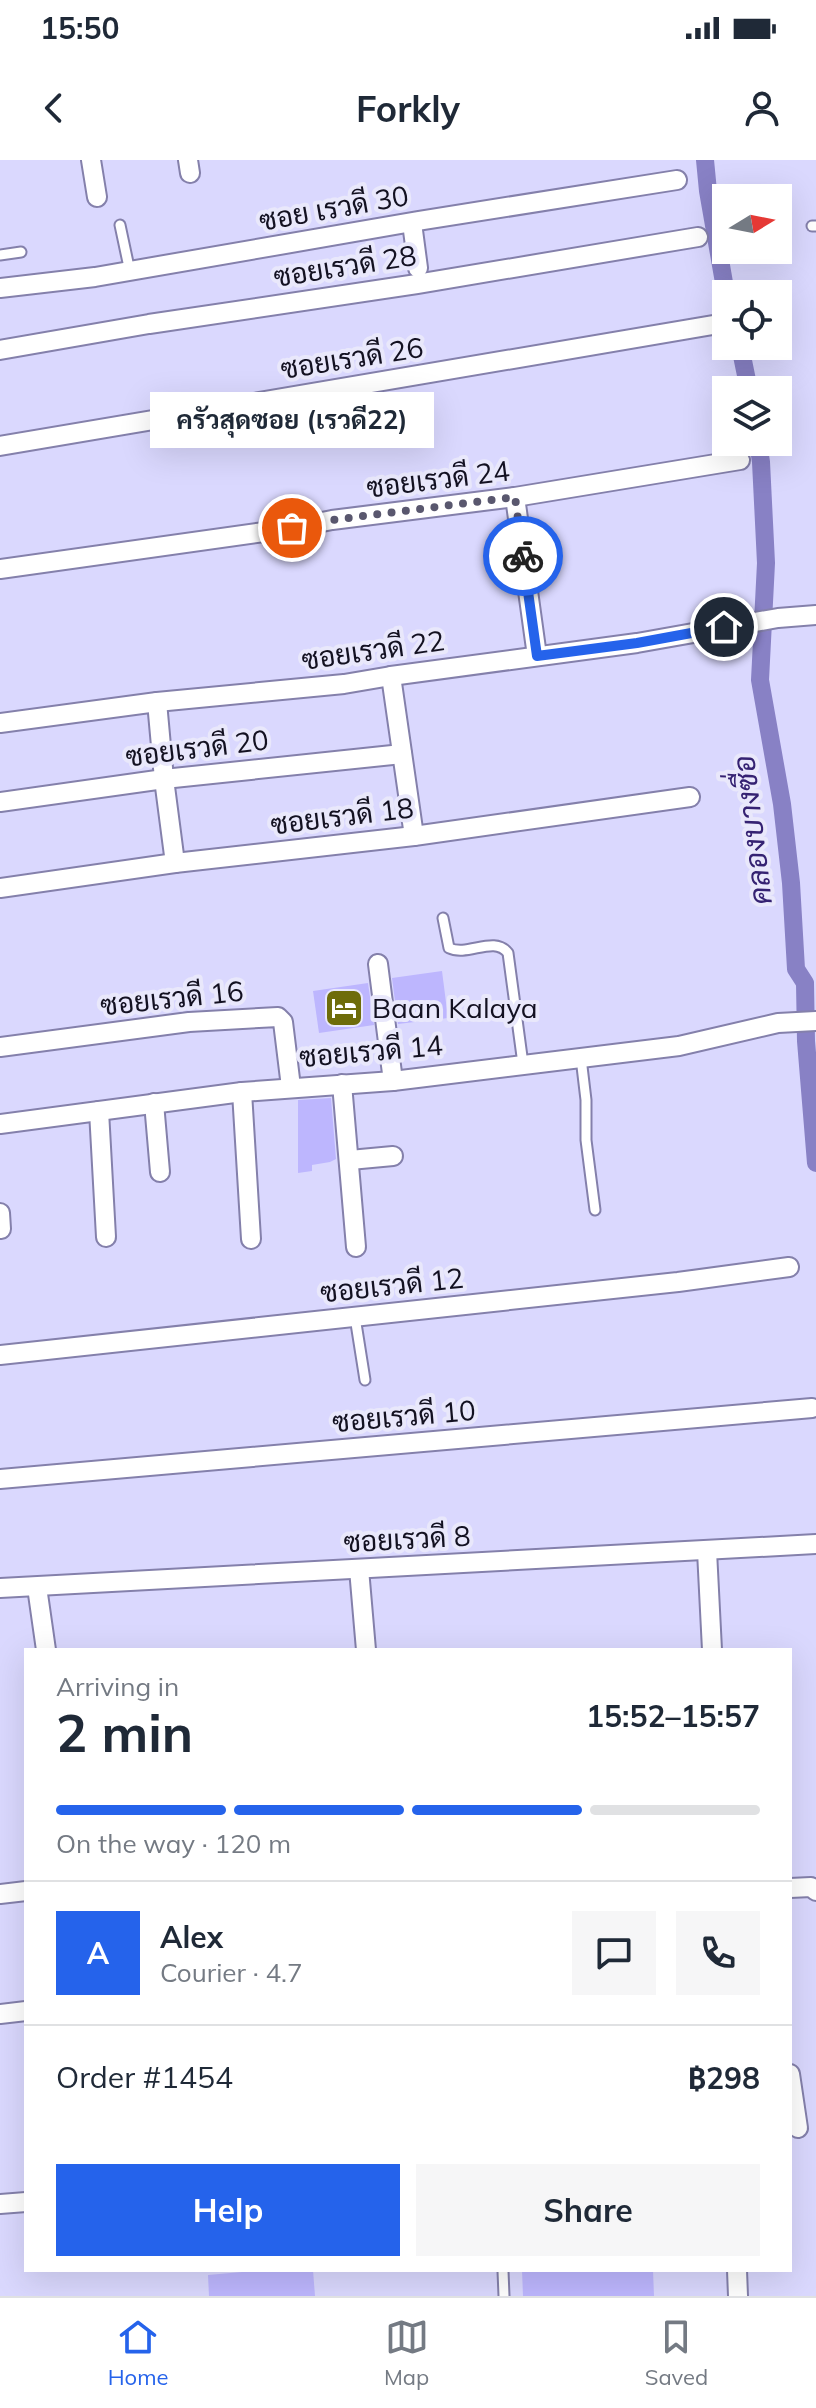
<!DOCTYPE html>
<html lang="en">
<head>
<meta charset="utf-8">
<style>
	:root { --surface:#fff; --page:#f6f6f7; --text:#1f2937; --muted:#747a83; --line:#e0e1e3; --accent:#2563eb }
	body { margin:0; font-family:Mulish,Sarabun,sans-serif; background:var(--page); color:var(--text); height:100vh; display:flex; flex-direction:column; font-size:30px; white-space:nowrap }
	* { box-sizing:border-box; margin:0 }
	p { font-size:26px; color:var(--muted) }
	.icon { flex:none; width:44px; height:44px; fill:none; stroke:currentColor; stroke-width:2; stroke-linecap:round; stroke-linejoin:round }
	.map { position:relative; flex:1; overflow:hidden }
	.drawer { position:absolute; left:24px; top:1488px; width:768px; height:624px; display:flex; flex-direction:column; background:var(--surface); border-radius:0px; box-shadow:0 8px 32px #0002 }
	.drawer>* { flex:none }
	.needle { width:52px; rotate:80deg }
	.controls { position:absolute; left:712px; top:24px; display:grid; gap:16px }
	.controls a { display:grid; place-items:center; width:80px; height:80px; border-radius:0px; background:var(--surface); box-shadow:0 8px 32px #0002; font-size:40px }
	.pin { position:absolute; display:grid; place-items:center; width:68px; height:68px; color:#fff; margin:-34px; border:4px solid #fff; border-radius:50%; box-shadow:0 2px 8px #0007 }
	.courier { position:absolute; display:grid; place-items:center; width:80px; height:80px; margin:-40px; border:6px solid #2563eb; border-radius:50%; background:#fff; color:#222; box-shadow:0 2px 10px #0007 }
	.bubble { position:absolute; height:56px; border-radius:0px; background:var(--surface); box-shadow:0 8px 32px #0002; font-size:26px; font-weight:700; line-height:56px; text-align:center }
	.summary em { font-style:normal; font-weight:700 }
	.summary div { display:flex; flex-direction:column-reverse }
	.summary { display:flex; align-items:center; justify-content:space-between; height:136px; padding:0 32px }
	h1 { font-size:52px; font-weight:700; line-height:60px }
	.bar { display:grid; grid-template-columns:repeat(4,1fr); gap:12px 8px; align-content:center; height:96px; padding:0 32px }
	.bar i { height:10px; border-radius:6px; background:var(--line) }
	.bar .selected { background:var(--accent) }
	.bar p { grid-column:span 4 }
	.line { display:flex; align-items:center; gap:20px; padding:0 32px; border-top:2px solid var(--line) }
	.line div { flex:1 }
	.round { display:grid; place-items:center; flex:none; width:84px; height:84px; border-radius:0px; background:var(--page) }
	.primary-button { display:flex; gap:16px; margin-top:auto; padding:16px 32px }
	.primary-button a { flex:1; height:92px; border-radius:0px; background:var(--accent); color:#fff; font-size:32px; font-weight:700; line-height:92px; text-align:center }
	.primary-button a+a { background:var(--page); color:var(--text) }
	.status { display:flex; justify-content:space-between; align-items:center; height:56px; padding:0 40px; background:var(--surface); direction:ltr }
	.status svg { height:22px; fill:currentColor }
	header { display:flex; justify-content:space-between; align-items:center; height:104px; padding:0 32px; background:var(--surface); font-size:36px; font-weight:700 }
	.menu { display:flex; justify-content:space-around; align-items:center; height:112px; border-top:2px solid var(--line); background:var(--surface); font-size:22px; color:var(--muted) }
	.menu a { display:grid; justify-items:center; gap:4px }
	.menu .selected { color:var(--accent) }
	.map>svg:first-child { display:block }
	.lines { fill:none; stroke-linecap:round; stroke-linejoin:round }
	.canal { stroke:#8881c5; stroke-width:18 }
	.building { fill:#bdb6fe }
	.service-casing { stroke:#8480ab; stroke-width:13 }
	.minor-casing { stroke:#8480ab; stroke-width:22 }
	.service { stroke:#fff; stroke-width:9 }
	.minor { stroke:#fff; stroke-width:18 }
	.done { stroke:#59576e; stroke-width:8; stroke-dasharray:0 14.4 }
	.route { stroke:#2563eb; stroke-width:10 }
	.labels { text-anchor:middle; stroke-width:8; stroke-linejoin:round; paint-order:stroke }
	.street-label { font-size:28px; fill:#131121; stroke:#e9e8fb }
	.poi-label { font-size:28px; fill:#131121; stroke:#e9e8fb; text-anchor:start }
	.water-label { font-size:30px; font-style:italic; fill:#352272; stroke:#e9e8fb }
</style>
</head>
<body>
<div class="status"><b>15:50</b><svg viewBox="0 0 49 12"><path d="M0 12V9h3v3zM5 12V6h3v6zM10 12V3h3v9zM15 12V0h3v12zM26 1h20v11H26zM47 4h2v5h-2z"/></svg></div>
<header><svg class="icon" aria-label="back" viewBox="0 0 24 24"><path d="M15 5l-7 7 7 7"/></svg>Forkly<svg class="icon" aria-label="person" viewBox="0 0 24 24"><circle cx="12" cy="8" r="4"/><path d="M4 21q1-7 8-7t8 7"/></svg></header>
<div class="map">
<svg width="816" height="2136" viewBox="0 0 816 2136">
	<rect width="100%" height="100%" fill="#dad8fe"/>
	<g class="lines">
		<g class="canal">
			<polyline points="705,0 708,31 726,134"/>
			<polyline points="740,186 749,230"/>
			<polyline points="758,282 761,302 766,403 760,520 782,644 791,723 796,809 805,823 806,881 816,1003"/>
		</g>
	</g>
	<g class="building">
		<polygon points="442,811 448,858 398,864 392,818"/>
		<polygon points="368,823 374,865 319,873 313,831"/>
		<polygon points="331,938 336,999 330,1002 312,1005 312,1011 298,1013 298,940"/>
		<polygon points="263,2110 313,2110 315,2136 209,2136 208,2115"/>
		<polygon points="522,2110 653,2110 654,2136 523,2136"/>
	</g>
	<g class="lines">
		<defs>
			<g id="service">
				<polyline points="120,65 130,112"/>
				<polyline points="812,66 816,66"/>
				<polyline points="0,95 21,92"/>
				<path d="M443 758 449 788C468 797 494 775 508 793L523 904"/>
				<polyline points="581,898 586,940 586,980 595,1050"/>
				<polyline points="355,1157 365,1220"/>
				<polyline points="503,2111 504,2136"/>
			</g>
			<g id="minor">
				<polyline points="91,0 97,37"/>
				<polyline points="188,0 190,13"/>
				<polyline points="412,63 418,108"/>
				<polyline points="0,128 95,117 418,61 677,20"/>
				<polyline points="0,190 149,164 417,124 698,77"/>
				<polyline points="0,286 713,165"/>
				<polyline points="515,337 537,496"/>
				<polyline points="0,409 292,368 332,360 515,337 740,300"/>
				<polyline points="391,516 414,676"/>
				<polyline points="157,542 164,619 175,703"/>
				<polyline points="0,563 157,542 344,524 391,516 637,483 778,458 816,455"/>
				<polyline points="0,642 164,619 402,594"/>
				<polyline points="0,728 175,703 414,676 690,637"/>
				<polyline points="378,804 393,921"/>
				<polyline points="0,887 189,862 278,857 283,862 291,927"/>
				<polyline points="342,924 356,1087"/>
				<polyline points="242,932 251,1079"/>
				<polyline points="154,943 160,1012"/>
				<polyline points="99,951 106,1077"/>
				<polyline points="0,964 242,932 393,921 679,886 778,863 816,861"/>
				<polyline points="350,1000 393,996"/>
				<polyline points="0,1053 1,1069"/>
				<polyline points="0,1195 678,1122 789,1107"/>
				<polyline points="0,1319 812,1248"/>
				<polyline points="707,1391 712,1490"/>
				<polyline points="359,1409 366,1490"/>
				<polyline points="37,1427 46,1490"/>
				<polyline points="0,1428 816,1384"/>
				<polyline points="790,1728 811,1727 816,1731"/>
				<polyline points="0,1734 26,1731"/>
				<polyline points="0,1854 26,1851"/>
				<polyline points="790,1914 798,1968"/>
				<polyline points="0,2044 26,2042"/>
				<polyline points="737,2110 738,2136"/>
			</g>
		</defs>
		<use href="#service" class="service-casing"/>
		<use href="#minor" class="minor-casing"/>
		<use href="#service" class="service"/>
		<use href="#minor" class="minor"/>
	</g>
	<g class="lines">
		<polyline class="done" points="292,368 332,360 515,337 523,396"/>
		<polyline class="route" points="523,396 537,496 637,483 724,467"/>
	</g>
	<defs>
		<symbol id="hotel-square" viewBox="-11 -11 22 22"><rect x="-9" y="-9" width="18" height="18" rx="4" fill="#6e6c0a" stroke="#e9e8fb"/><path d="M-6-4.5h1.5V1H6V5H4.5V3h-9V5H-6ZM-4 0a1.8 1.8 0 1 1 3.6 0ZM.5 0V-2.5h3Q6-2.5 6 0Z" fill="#fff"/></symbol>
	</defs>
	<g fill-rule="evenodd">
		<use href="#hotel-square" x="322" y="826" width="44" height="44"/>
	</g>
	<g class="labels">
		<g class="street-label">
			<text transform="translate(334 48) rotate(-10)" y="10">ซอย เรวดี 30</text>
			<text transform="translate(345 106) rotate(-9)" y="10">ซอยเรวดี 28</text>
			<text transform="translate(352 198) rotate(-9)" y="10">ซอยเรวดี 26</text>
			<text transform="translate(438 319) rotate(-7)" y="10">ซอยเรวดี 24</text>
			<text transform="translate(373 490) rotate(-8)" y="10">ซอยเรวดี 22</text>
			<text transform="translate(197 588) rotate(-7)" y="10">ซอยเรวดี 20</text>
			<text transform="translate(342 656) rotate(-7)" y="10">ซอยเรวดี 18</text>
			<text transform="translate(172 838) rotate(-6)" y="10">ซอยเรวดี 16</text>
			<text transform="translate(371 891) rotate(-5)" y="10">ซอยเรวดี 14</text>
			<text transform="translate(392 1125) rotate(-6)" y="10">ซอยเรวดี 12</text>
			<text transform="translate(404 1256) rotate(-5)" y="10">ซอยเรวดี 10</text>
			<text transform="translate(407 1379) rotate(-3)" y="10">ซอยเรวดี 8</text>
		</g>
		<g class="poi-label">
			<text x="372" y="858">Baan Kalaya</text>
		</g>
		<g class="water-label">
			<text transform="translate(753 670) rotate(-97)" y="10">คลองบางซื่อ</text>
		</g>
	</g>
</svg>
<div class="controls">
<a><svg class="needle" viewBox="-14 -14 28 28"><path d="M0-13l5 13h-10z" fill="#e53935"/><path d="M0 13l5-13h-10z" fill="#747a83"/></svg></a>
<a><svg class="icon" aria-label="locate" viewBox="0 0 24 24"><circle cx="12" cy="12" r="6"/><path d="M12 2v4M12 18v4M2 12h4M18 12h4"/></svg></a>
<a><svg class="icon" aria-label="layers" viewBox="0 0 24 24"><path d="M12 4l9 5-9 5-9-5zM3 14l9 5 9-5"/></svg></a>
</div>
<div class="pin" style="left:292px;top:368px;background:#ea580c"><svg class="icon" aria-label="bag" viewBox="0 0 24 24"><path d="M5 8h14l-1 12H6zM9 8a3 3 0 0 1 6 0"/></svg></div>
<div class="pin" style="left:724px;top:467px;background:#1f2937"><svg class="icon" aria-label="home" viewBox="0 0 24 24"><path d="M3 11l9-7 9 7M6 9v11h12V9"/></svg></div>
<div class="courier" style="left:523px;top:396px"><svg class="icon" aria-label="bike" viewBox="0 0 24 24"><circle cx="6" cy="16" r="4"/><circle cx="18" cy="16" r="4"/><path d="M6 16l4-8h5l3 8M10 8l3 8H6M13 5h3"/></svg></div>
<div class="bubble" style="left:150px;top:232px;width:284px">ครัวสุดซอย (เรวดี22)</div>
<section class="drawer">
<div class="summary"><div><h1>2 min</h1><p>Arriving in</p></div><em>15:52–15:57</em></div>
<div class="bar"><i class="selected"></i><i class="selected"></i><i class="selected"></i><i></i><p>On the way · 120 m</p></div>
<div class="line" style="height:144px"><b class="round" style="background:var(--accent);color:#fff">A</b><div><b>Alex</b><p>Courier · 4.7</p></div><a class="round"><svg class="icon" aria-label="chat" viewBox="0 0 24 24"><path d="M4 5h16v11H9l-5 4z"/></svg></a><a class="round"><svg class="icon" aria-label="phone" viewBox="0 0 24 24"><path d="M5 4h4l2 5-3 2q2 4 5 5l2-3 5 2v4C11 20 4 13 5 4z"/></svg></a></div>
<div class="line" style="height:104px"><div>Order #1454</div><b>฿298</b></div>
<div class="primary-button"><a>Help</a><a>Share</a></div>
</section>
</div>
<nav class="menu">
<a class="selected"><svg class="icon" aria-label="home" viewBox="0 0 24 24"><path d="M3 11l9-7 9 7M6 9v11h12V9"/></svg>Home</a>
<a><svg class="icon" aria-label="map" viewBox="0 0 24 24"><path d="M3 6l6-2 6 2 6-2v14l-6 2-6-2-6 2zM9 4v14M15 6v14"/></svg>Map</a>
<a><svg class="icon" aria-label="saved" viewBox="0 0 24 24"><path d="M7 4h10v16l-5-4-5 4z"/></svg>Saved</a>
</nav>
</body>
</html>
